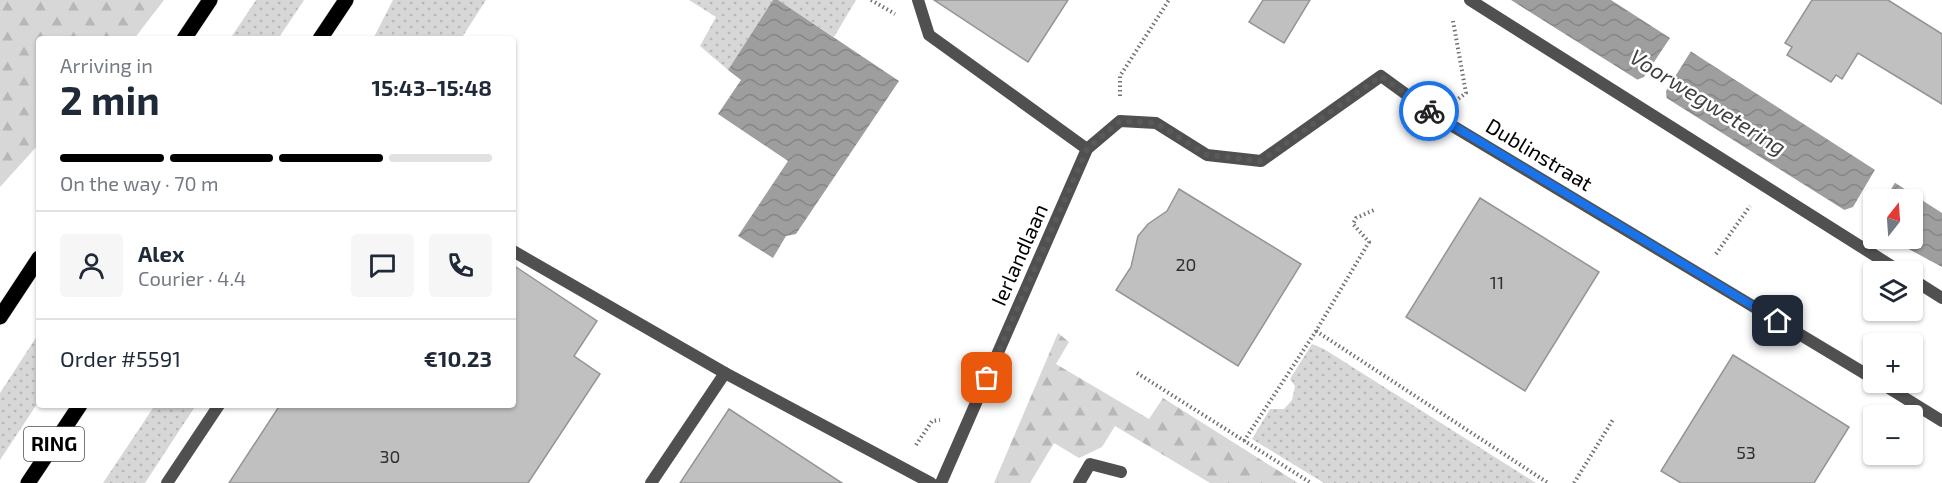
<!DOCTYPE html>
<html lang="en">
<head>
<meta charset="utf-8">
<style>
	:root { --surface:#fff; --page:#f6f6f7; --text:#1f2937; --muted:#747a83; --line:#e0e1e3; --accent:#000 }
	body { margin:0; font-family:"Exo 2",sans-serif; background:var(--page); color:var(--text); height:100vh; display:flex; flex-direction:column; font-size:22px; white-space:nowrap }
	* { box-sizing:border-box; margin:0 }
	p { font-size:20px; color:var(--muted) }
	.icon { flex:none; width:33px; height:33px; fill:none; stroke:currentColor; stroke-width:2; stroke-linecap:round; stroke-linejoin:round }
	.map { position:relative; flex:1; overflow:hidden }
	.drawer { position:absolute; left:36px; top:36px; width:480px; height:372px; display:flex; flex-direction:column; background:var(--surface); border-radius:6px; box-shadow:0 2px 4px #0004 }
	.drawer>* { flex:none }
	.needle { width:39px; rotate:17deg }
	.buttons { position:absolute; left:1863px; top:189px; display:grid; gap:12px }
	.buttons a { display:grid; place-items:center; width:60px; height:60px; border-radius:6px; background:var(--surface); box-shadow:0 2px 4px #0004; font-size:30px }
	.pin { position:absolute; display:grid; place-items:center; width:51px; height:51px; color:#fff; margin:-26px; border-radius:12px; box-shadow:0 3px 9px #0006 }
	.courier { position:absolute; display:grid; place-items:center; width:60px; height:60px; margin:-30px; border:4px solid #1a73e8; border-radius:50%; background:#fff; color:#222; box-shadow:0 2px 8px #0007 }
	.headline em { font-style:normal; font-weight:700 }
	.headline div { display:flex; flex-direction:column-reverse }
	.headline { display:flex; align-items:center; justify-content:space-between; height:102px; padding:0 24px }
	h1 { font-size:39px; font-weight:700; line-height:45px }
	.bar { display:grid; grid-template-columns:repeat(4,1fr); gap:9px 6px; align-content:center; height:72px; padding:0 24px }
	.bar i { height:8px; border-radius:4px; background:var(--line) }
	.bar .current { background:var(--accent) }
	.bar p { grid-column:span 4 }
	.line { display:flex; align-items:center; gap:15px; padding:0 24px; border-top:2px solid var(--line) }
	.line div { flex:1 }
	.round { display:grid; place-items:center; flex:none; width:63px; height:63px; border-radius:6px; background:var(--page) }
	.map>svg:first-child { display:block }
	.grass { fill:url(#grass-dots) }
	.forest { fill:url(#forest-firs) }
	.water { fill:url(#water-waves) }
	.pier { fill:#fff }
	.building { fill:#c0c0c0; stroke:#949494; stroke-width:1.5 }
	.lines { fill:none; stroke-linecap:round; stroke-linejoin:round }
	.primary-casing { stroke:#dbdbdb; stroke-width:16 }
	.path { stroke:#727272; stroke-width:4; stroke-dasharray:1.5 3; stroke-linecap:butt }
	.service { stroke:#505050; stroke-width:12 }
	.minor { stroke:#505050; stroke-width:12 }
	.primary { stroke:#000; stroke-width:15 }
	.done { stroke:#595959; stroke-width:6; stroke-dasharray:0 10.8 }
	.route { stroke:#1a73e8; stroke-width:8 }
	.labels { text-anchor:middle; stroke-width:5; stroke-linejoin:round; paint-order:stroke }
	.number-label { font-size:18px; fill:#303030 }
	.shield { fill:#fff; stroke:#4c4c4c; stroke-width:1.5 }
	.shield-label { font-size:20px; font-weight:bold; fill:#000 }
	.street-label { font-size:21px; fill:#000; stroke:#fff }
	.water-label { font-size:22px; font-style:italic; fill:#3f3f3f; stroke:#fff }
</style>
</head>
<body>
<div class="map">
<svg width="1942" height="483" viewBox="0 0 1942 483">
	<defs>
		<pattern id="grass-dots" width="8" height="8" patternUnits="userSpaceOnUse" patternTransform="scale(1.5)"><rect width="8" height="8" fill="#d7d7d7"/><path d="M2 2h.1M6 6h.1" fill="none" stroke="#b7b7b7" stroke-width="1.8" stroke-linecap="round"/></pattern>
		<pattern id="forest-firs" width="22" height="20" patternUnits="userSpaceOnUse" patternTransform="scale(1.5)"><rect width="22" height="20" fill="#d7d7d7"/><path d="M5 1l3.5 6h-7zM16 11l3.5 6h-7z" fill="#b7b7b7"/></pattern>
		<pattern id="water-waves" width="16" height="10" patternUnits="userSpaceOnUse" patternTransform="scale(1.5)"><rect width="16" height="10" fill="#9e9e9e"/><path d="M0 5q4-4 8 0t8 0" fill="none" stroke="#868686"/></pattern>
	</defs>
	<rect width="100%" height="100%" fill="#fff"/>
	<g class="grass">
		<polygon points="256,0 304,0 278,39 230,39"/>
		<polygon points="393,0 486,0 461,39 373,39"/>
		<polygon points="689,0 773,0 728,70 700,46 716,17"/>
		<polygon points="778,0 856,0 834,37"/>
		<polygon points="39,333 39,401 0,460 0,393"/>
		<polygon points="1312,344 1324,349 1536,483 1324,483 1252,439 1270,409 1284,409 1292,400 1295,386 1290,379"/>
		<polygon points="155,405 196,405 145,483 103,483"/>
	</g>
	<g class="forest">
		<polygon points="0,0 164,0 134,39 39,39 39,144 0,187"/>
		<polygon points="1058,333 1069,342 1056,364 1149,419 1163,398 1298,483 1210,483 1115,426 1102,447 1079,458 1054,443 1030,483 994,483"/>
	</g>
	<g class="water">
		<polygon points="773,0 778,0 899,81 796,234 786,236 773,258 738,236 788,161 718,114 741,80 728,70"/>
		<polygon points="1511,0 1611,0 1942,213 1942,267 1890,239 1912,238 1912,200 1874,200 1873,228"/>
	</g>
	<g class="pier">
		<polygon points="1672,35 1693,48 1666,91 1667,102 1634,81 1644,77"/>
		<polygon points="1876,168 1896,181 1885,199 1874,200 1873,231 1841,211 1853,207"/>
	</g>
	<g class="building">
		<polygon points="934,0 1068,0 1028,62"/>
		<polygon points="1263,0 1310,0 1284,43 1249,22"/>
		<polygon points="1812,0 1888,0 1942,34 1942,104 1858,53 1842,79 1836,75 1831,82 1787,55 1792,47 1785,43"/>
		<polygon points="1179,189 1301,264 1238,366 1116,290 1131,267 1138,236 1148,224 1167,211"/>
		<polygon points="1480,198 1599,272 1525,391 1406,317"/>
		<polygon points="513,265 597,321 574,356 600,374 528,483 229,483 280,405 513,405"/>
		<polygon points="1733,355 1849,427 1814,483 1681,483 1661,471"/>
		<polygon points="729,409 842,483 680,483"/>
	</g>
	<g class="lines">
		<defs>
			<g id="primary">
				<polyline points="184,39 210,0"/>
				<polyline points="320,39 346,0"/>
				<polyline points="0,317 39,258"/>
				<polyline points="28,483 80,405"/>
			</g>
		</defs>
		<use href="#primary" class="primary-casing"/>
		<g class="path">
			<polyline points="871,0 895,14"/>
			<polyline points="1453,21 1466,93 1458,99"/>
			<polyline points="1120,96 1120,76 1169,0"/>
			<polyline points="1716,254 1750,206"/>
			<polyline points="1316,331 1548,483"/>
			<polyline points="1137,373 1311,483"/>
			<polyline points="1244,441 1316,331 1369,242 1353,224 1356,218 1374,210"/>
			<polyline points="916,445 932,421 940,420"/>
			<polyline points="1574,483 1614,418"/>
		</g>
		<g class="service">
			<polyline points="918,0 929,35 1087,149"/>
			<polyline points="513,251 725,373 931,483"/>
			<polyline points="167,483 219,405"/>
			<polyline points="651,483 725,373"/>
			<polyline points="1079,483 1090,464 1121,472"/>
		</g>
		<g class="minor">
			<polyline points="1470,0 1901,272"/>
			<polyline points="1912,279 1942,298"/>
			<polyline points="1879,382 1942,421"/>
			<polyline points="941,483 1087,149 1120,121 1156,123 1207,155 1261,161 1381,76 1436,116 1874,379"/>
		</g>
		<use href="#primary" class="primary"/>
	</g>
	<g class="lines">
		<polyline class="done" points="987,378 1087,149 1120,121 1156,123 1207,155 1261,161 1381,76 1429,111"/>
		<polyline class="route" points="1429,111 1778,321"/>
	</g>
	<g class="labels">
		<g class="number-label">
			<text x="1186" y="271">20</text>
			<text x="1497" y="289">11</text>
			<text x="1746" y="459">53</text>
			<text x="390" y="463">30</text>
		</g>
		<rect class="shield" x="24" y="427" width="60" height="34" rx="4.5"/>
		<g class="shield-label">
			<text x="54" y="451">RING</text>
		</g>
		<g class="street-label">
			<text transform="translate(1539 155) rotate(31)" y="7">Dublinstraat</text>
			<text transform="translate(1020 255) rotate(-66)" y="7">Ierlandlaan</text>
		</g>
		<g class="water-label">
			<text transform="translate(1708 102) rotate(32)" y="8">Voorwegwetering</text>
		</g>
	</g>
</svg>
<div class="buttons">
<a><svg class="needle" viewBox="-14 -14 28 28"><path d="M0-13l5 13h-10z" fill="#e53935"/><path d="M0 13l5-13h-10z" fill="#747a83"/></svg></a>
<a><svg class="icon" aria-label="layers" viewBox="0 0 24 24"><path d="M12 4l9 5-9 5-9-5zM3 14l9 5 9-5"/></svg></a>
<a>+</a>
<a>−</a>
</div>
<div class="pin" style="left:987px;top:378px;background:#ea580c"><svg class="icon" aria-label="bag" viewBox="0 0 24 24"><path d="M5 8h14l-1 12H6zM9 8a3 3 0 0 1 6 0"/></svg></div>
<div class="pin" style="left:1778px;top:321px;background:#1f2937"><svg class="icon" aria-label="home" viewBox="0 0 24 24"><path d="M3 11l9-7 9 7M6 9v11h12V9"/></svg></div>
<div class="courier" style="left:1429px;top:111px"><svg class="icon" aria-label="bike" viewBox="0 0 24 24"><circle cx="6" cy="16" r="4"/><circle cx="18" cy="16" r="4"/><path d="M6 16l4-8h5l3 8M10 8l3 8H6M13 5h3"/></svg></div>
<section class="drawer">
<div class="headline"><div><h1>2 min</h1><p>Arriving in</p></div><em>15:43–15:48</em></div>
<div class="bar"><i class="current"></i><i class="current"></i><i class="current"></i><i></i><p>On the way · 70 m</p></div>
<div class="line" style="height:108px"><a class="round"><svg class="icon" aria-label="person" viewBox="0 0 24 24"><circle cx="12" cy="8" r="4"/><path d="M4 21q1-7 8-7t8 7"/></svg></a><div><b>Alex</b><p>Courier · 4.4</p></div><a class="round"><svg class="icon" aria-label="chat" viewBox="0 0 24 24"><path d="M4 5h16v11H9l-5 4z"/></svg></a><a class="round"><svg class="icon" aria-label="phone" viewBox="0 0 24 24"><path d="M5 4h4l2 5-3 2q2 4 5 5l2-3 5 2v4C11 20 4 13 5 4z"/></svg></a></div>
<div class="line" style="height:78px"><div>Order #5591</div><b>€10.23</b></div>
</section>
</div>
</body>
</html>
